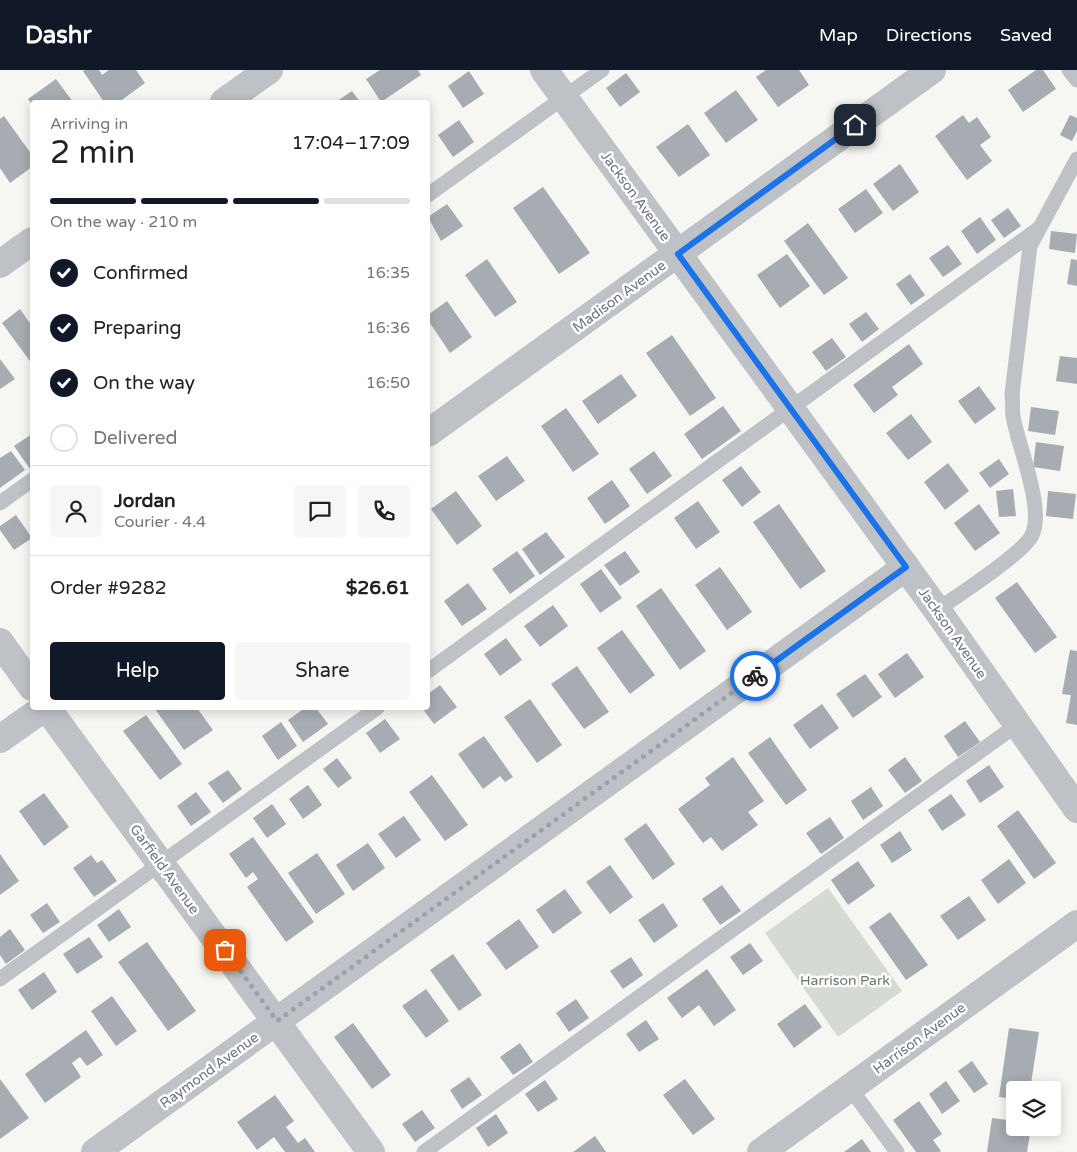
<!DOCTYPE html>
<html lang="en">
<head>
<meta charset="utf-8">
<style>
	:root { --surface:#fff; --page:#f6f6f6; --text:#202124; --muted:#757577; --line:#e0e0e0; --accent:#111827 }
	body { margin:0; font-family:"Varela Round",sans-serif; background:var(--page); color:var(--text); height:100vh; display:flex; flex-direction:column; font-size:19px; white-space:nowrap }
	* { box-sizing:border-box; margin:0 }
	p { font-size:16px; color:var(--muted) }
	.icon { flex:none; width:28px; height:28px; fill:none; stroke:currentColor; stroke-width:2; stroke-linecap:round; stroke-linejoin:round }
	.map { position:relative; flex:1; overflow:hidden }
	.side { position:absolute; left:30px; top:30px; width:400px; height:610px; display:flex; flex-direction:column; background:var(--surface); border-radius:5px; box-shadow:0 2px 12px #0003 }
	.side>* { flex:none }
	.controls { position:absolute; left:1006px; top:1011px; display:grid; gap:10px }
	.controls a { display:grid; place-items:center; width:55px; height:55px; border-radius:5px; background:var(--surface); box-shadow:0 2px 12px #0003; font-size:25px }
	.pin { position:absolute; display:grid; place-items:center; width:42px; height:42px; color:#fff; margin:-21px; border-radius:10px; box-shadow:0 2px 8px #0006 }
	.courier { position:absolute; display:grid; place-items:center; width:50px; height:50px; margin:-25px; border:4px solid #1a73e8; border-radius:50%; background:#fff; color:#222; box-shadow:0 1px 6px #0007 }
	.overview em { font-style:normal; font-weight:600 }
	.overview div { display:flex; flex-direction:column-reverse }
	.overview { display:flex; align-items:center; justify-content:space-between; height:85px; padding:0 20px }
	h1 { font-size:32px; font-weight:600; line-height:38px }
	.bar { display:grid; grid-template-columns:repeat(4,1fr); gap:8px 5px; align-content:center; height:60px; padding:0 20px }
	.bar i { height:6px; border-radius:4px; background:var(--line) }
	.bar .active { background:var(--accent) }
	.bar p { grid-column:span 4 }
	.line { display:flex; align-items:center; gap:12px; padding:0 20px; border-top:1px solid var(--line) }
	.line div { flex:1 }
	.round { display:grid; place-items:center; flex:none; width:52px; height:52px; border-radius:5px; background:var(--page) }
	ol { padding:0 20px; list-style:none }
	li { display:flex; align-items:center; gap:15px; height:55px }
	li p { margin-inline-start:auto }
	li .icon { padding:5px; border-radius:50%; background:var(--accent); color:#fff; stroke-width:4 }
	li:last-child { color:var(--muted) }
	li i { width:28px; height:28px; border:2px solid var(--line); border-radius:50% }
	.cta { display:flex; gap:10px; margin-top:auto; padding:10px 20px }
	.cta a { flex:1; height:58px; border-radius:5px; background:var(--accent); color:#fff; font-size:20px; font-weight:600; line-height:58px; text-align:center }
	.cta a+a { background:var(--page); color:var(--text) }
	header { display:flex; align-items:center; gap:30px; box-sizing:border-box; height:70px; padding:0 25px; background:var(--accent); color:#fff }
	header strong { font-size:24px }
	nav { display:flex; gap:28px; margin-inline-start:auto; font-size:18px }
	.map>svg:first-child { display:block }
	.green { fill:#d5dad3 }
	.building { fill:#a6acb2 }
	.lines { fill:none; stroke-linecap:round; stroke-linejoin:round }
	.lane { stroke:#bec1c5; stroke-width:15 }
	.street { stroke:#bec1c5; stroke-width:28 }
	.done { stroke:#9aa2a9; stroke-width:5; stroke-dasharray:0 9 }
	.route { stroke:#1a73e8; stroke-width:6 }
	.labels { text-anchor:middle; stroke-width:5; stroke-linejoin:round; paint-order:stroke }
	.street-label { font-size:14px; fill:#697481; stroke:#fff }
	.park-label { font-size:14px; fill:#697967; stroke:#fff }
</style>
</head>
<body>
<header>
<strong>Dashr</strong>
<nav><a>Map</a><a>Directions</a><a>Saved</a></nav>
</header>
<div class="map">
<svg width="1077" height="1082" viewBox="0 0 1077 1082">
	<rect width="100%" height="100%" fill="#f6f6f3"/>
	<polygon class="green" points="828,818 902,921 838,967 765,863"/>
	<g class="building">
		<polygon points="85,0 99,0 102,5 109,0 136,0 145,13 119,32 104,32 83,1"/>
		<polygon points="380,0 418,0 421,5 381,32 366,9"/>
		<polygon points="766,0 799,0 809,15 778,37 756,7"/>
		<polygon points="1036,0 1043,0 1056,19 1023,42 1008,20"/>
		<polygon points="469,1 484,24 463,38 448,16"/>
		<polygon points="626,3 640,22 620,37 606,18"/>
		<polygon points="56,9 73,32 32,32 32,35 28,29"/>
		<polygon points="736,20 758,50 726,73 704,43"/>
		<polygon points="352,21 360,32 336,32"/>
		<polygon points="963,45 969,53 977,47 991,67 980,75 992,91 967,110 935,66"/>
		<polygon points="1070,45 1077,48 1077,61 1072,71 1060,65"/>
		<polygon points="4,46 32,85 32,97 10,113 0,98 0,49"/>
		<polygon points="459,50 474,72 453,87 438,65"/>
		<polygon points="688,54 710,85 679,107 656,77"/>
		<polygon points="900,94 919,122 893,141 873,114"/>
		<polygon points="543,117 590,183 559,204 513,138"/>
		<polygon points="866,119 883,143 855,163 838,139"/>
		<polygon points="447,134 463,156 441,171 428,147"/>
		<polygon points="1008,138 1021,156 1004,168 991,150"/>
		<polygon points="980,147 996,170 977,184 961,161"/>
		<polygon points="808,153 848,208 824,225 784,171"/>
		<polygon points="1051,161 1077,164 1075,183 1049,179"/>
		<polygon points="948,175 962,194 943,207 929,188"/>
		<polygon points="787,184 810,216 780,238 757,205"/>
		<polygon points="487,189 517,232 495,247 465,205"/>
		<polygon points="1071,189 1077,190 1077,216 1067,214"/>
		<polygon points="910,204 925,225 911,235 896,214"/>
		<polygon points="447,231 472,267 450,283 428,250 428,245"/>
		<polygon points="20,239 32,256 32,294 2,253"/>
		<polygon points="866,242 879,259 862,272 849,254"/>
		<polygon points="672,265 716,328 690,346 646,283"/>
		<polygon points="832,268 846,287 826,301 812,282"/>
		<polygon points="909,274 923,294 892,317 898,325 874,343 853,315"/>
		<polygon points="1060,286 1077,288 1077,314 1056,311"/>
		<polygon points="0,289 15,309 0,319"/>
		<polygon points="621,304 637,326 598,354 582,331"/>
		<polygon points="979,316 996,339 975,354 958,331"/>
		<polygon points="723,336 741,361 702,389 684,364"/>
		<polygon points="1031,337 1059,341 1055,365 1028,361"/>
		<polygon points="566,338 599,384 573,402 541,356"/>
		<polygon points="911,344 932,372 908,390 886,363"/>
		<polygon points="32,364 32,397 30,399 14,376"/>
		<polygon points="1036,372 1064,376 1060,401 1033,397"/>
		<polygon points="11,381 25,400 0,418 0,388"/>
		<polygon points="654,381 672,406 647,424 629,399"/>
		<polygon points="507,386 525,411 496,431 478,406"/>
		<polygon points="999,389 1009,404 990,418 979,403"/>
		<polygon points="948,393 969,421 945,440 924,412"/>
		<polygon points="741,396 761,422 742,437 722,410"/>
		<polygon points="612,410 630,436 605,454 587,428"/>
		<polygon points="1013,419 1016,446 999,447 996,421"/>
		<polygon points="456,421 482,456 457,475 431,439"/>
		<polygon points="1048,421 1076,424 1073,449 1046,446"/>
		<polygon points="698,431 720,462 696,479 674,448"/>
		<polygon points="779,434 826,501 800,519 753,452"/>
		<polygon points="979,434 1000,463 975,481 954,453"/>
		<polygon points="16,445 32,468 14,480 0,460 0,456"/>
		<polygon points="546,462 565,487 540,505 522,479"/>
		<polygon points="517,481 535,506 510,524 492,499"/>
		<polygon points="625,481 640,502 620,516 604,495"/>
		<polygon points="720,497 752,542 727,560 695,515"/>
		<polygon points="601,499 622,528 600,543 580,514"/>
		<polygon points="1017,512 1057,567 1035,583 995,528"/>
		<polygon points="468,513 487,539 462,556 444,531"/>
		<polygon points="661,518 706,581 680,600 636,536"/>
		<polygon points="553,535 568,556 540,577 524,556"/>
		<polygon points="622,560 655,605 630,624 597,578"/>
		<polygon points="506,568 522,590 500,606 484,584"/>
		<polygon points="1070,580 1077,581 1077,655 1066,653 1071,625 1062,624"/>
		<polygon points="907,583 924,607 895,628 878,604"/>
		<polygon points="577,596 609,642 584,659 551,614"/>
		<polygon points="865,604 882,627 853,648 836,624"/>
		<polygon points="440,615 457,637 434,654 422,638 428,638 428,624"/>
		<polygon points="530,629 562,675 537,693 504,647"/>
		<polygon points="822,634 839,658 810,679 793,655"/>
		<polygon points="158,638 197,638 213,660 184,680 155,639"/>
		<polygon points="305,638 316,638 328,654 303,672 288,650"/>
		<polygon points="146,645 182,694 160,710 123,661"/>
		<polygon points="385,649 400,669 380,683 366,663"/>
		<polygon points="965,651 980,672 958,687 944,666"/>
		<polygon points="281,652 297,676 278,690 262,666"/>
		<polygon points="484,666 513,707 505,712 500,706 483,719 458,684"/>
		<polygon points="770,667 807,720 786,735 748,683"/>
		<polygon points="733,687 764,731 748,742 758,755 722,781 711,767 703,773 678,739 710,715 705,708"/>
		<polygon points="905,687 922,711 905,723 888,700"/>
		<polygon points="337,688 352,708 338,718 323,699"/>
		<polygon points="989,695 1004,717 980,733 966,711"/>
		<polygon points="228,700 242,719 223,733 208,713"/>
		<polygon points="432,705 468,755 445,771 409,722"/>
		<polygon points="308,715 322,735 303,749 289,729"/>
		<polygon points="871,717 883,736 863,750 851,731"/>
		<polygon points="196,722 211,742 191,756 177,736"/>
		<polygon points="44,723 69,757 44,776 19,741"/>
		<polygon points="951,724 966,745 942,761 928,740"/>
		<polygon points="272,734 286,754 267,768 253,748"/>
		<polygon points="1018,740 1056,793 1034,809 997,756"/>
		<polygon points="404,746 421,770 396,788 378,764"/>
		<polygon points="830,747 844,768 821,784 806,763"/>
		<polygon points="646,753 675,794 653,810 624,769"/>
		<polygon points="900,761 912,780 892,793 880,775"/>
		<polygon points="253,767 314,852 286,872 247,817 258,809 253,802 246,808 229,784"/>
		<polygon points="368,773 385,798 353,821 336,795"/>
		<polygon points="317,783 345,824 316,844 288,803"/>
		<polygon points="0,784 19,811 0,825"/>
		<polygon points="91,785 97,793 102,790 117,811 94,827 73,798"/>
		<polygon points="1009,789 1026,813 998,834 981,810"/>
		<polygon points="858,791 875,816 848,835 831,810"/>
		<polygon points="610,795 633,827 610,844 586,812"/>
		<polygon points="722,815 741,841 720,855 702,829"/>
		<polygon points="565,819 582,843 553,864 536,840"/>
		<polygon points="969,826 986,850 958,870 940,846"/>
		<polygon points="47,833 60,852 43,863 30,845"/>
		<polygon points="663,833 678,856 654,873 638,850"/>
		<polygon points="119,839 131,857 109,872 97,855"/>
		<polygon points="890,842 928,895 906,910 869,857"/>
		<polygon points="519,849 539,877 506,900 486,873"/>
		<polygon points="10,859 25,880 6,894 0,885 0,867"/>
		<polygon points="89,867 103,887 77,904 63,884"/>
		<polygon points="147,872 196,941 168,961 118,892"/>
		<polygon points="750,873 763,891 743,905 730,887"/>
		<polygon points="453,884 482,925 459,941 430,900"/>
		<polygon points="631,887 643,905 623,919 610,901"/>
		<polygon points="707,899 736,940 714,956 699,935 682,948 667,928"/>
		<polygon points="44,902 57,922 32,940 18,920"/>
		<polygon points="426,919 449,951 426,968 402,936"/>
		<polygon points="112,926 137,961 116,976 91,941"/>
		<polygon points="576,929 589,948 569,962 556,943"/>
		<polygon points="805,934 822,957 794,978 777,954"/>
		<polygon points="646,950 659,969 639,982 626,964"/>
		<polygon points="353,953 391,1005 372,1019 334,967"/>
		<polygon points="1009,958 1039,962 1030,1020 1015,1020 1015,1029 999,1027"/>
		<polygon points="86,960 103,985 87,996 80,987 72,993 81,1007 45,1033 25,1004"/>
		<polygon points="520,973 533,992 513,1005 500,987"/>
		<polygon points="972,991 988,1014 974,1023 958,1001"/>
		<polygon points="469,1007 482,1025 462,1039 450,1020"/>
		<polygon points="0,1009 29,1048 0,1069"/>
		<polygon points="685,1009 715,1049 693,1065 663,1025"/>
		<polygon points="545,1010 558,1029 538,1042 525,1024"/>
		<polygon points="946,1011 960,1031 942,1044 929,1024"/>
		<polygon points="275,1025 294,1051 286,1057 298,1073 305,1068 315,1082 285,1082 274,1067 257,1080 237,1052"/>
		<polygon points="919,1031 942,1064 933,1070 941,1081 939,1082 916,1082 893,1050"/>
		<polygon points="422,1040 435,1058 415,1072 402,1054"/>
		<polygon points="496,1044 508,1063 488,1077 476,1058"/>
		<polygon points="992,1048 1015,1051 1015,1058 1031,1058 1027,1082 987,1082"/>
		<polygon points="595,1066 606,1082 573,1082"/>
		<polygon points="862,1069 871,1082 844,1082"/>
	</g>
	<g class="lines">
		<g class="lane">
			<polyline points="1069,0 1077,10"/>
			<polyline points="428,125 602,0"/>
			<polyline points="0,433 32,410"/>
			<path d="M937 540C957 526 1023 484 1032 465 1045 439 1018 376 1013 346 1012 339 1013 331 1012 324L1030 176 1077 89"/>
			<polyline points="428,601 1038,159"/>
			<polyline points="0,909 377,638"/>
			<polyline points="850,1018 897,1082"/>
			<polyline points="424,1082 1018,654"/>
		</g>
		<g class="street">
			<polyline points="544,0 937,540 1077,739"/>
			<polyline points="224,32 269,0"/>
			<polyline points="0,194 32,171"/>
			<polyline points="428,363 932,0"/>
			<polyline points="0,572 32,617"/>
			<polyline points="47,638 371,1082"/>
			<polyline points="0,669 44,638"/>
			<polyline points="95,1082 906,497"/>
			<polyline points="761,1082 1077,854"/>
		</g>
	</g>
	<g class="lines">
		<polyline class="done" points="225,880 277,951 755,606"/>
		<polyline class="route" points="755,606 906,497 678,184 855,55"/>
	</g>
	<g class="labels">
		<g class="street-label">
			<text transform="translate(636 126) rotate(54)" y="5">Jackson Avenue</text>
			<text transform="translate(619 226) rotate(-36)" y="5">Madison Avenue</text>
			<text transform="translate(953 563) rotate(55)" y="5">Jackson Avenue</text>
			<text transform="translate(165 799) rotate(54)" y="5">Garfield Avenue</text>
			<text transform="translate(919 968) rotate(-36)" y="5">Harrison Avenue</text>
			<text transform="translate(209 1000) rotate(-36)" y="5">Raymond Avenue</text>
		</g>
		<g class="park-label">
			<text x="845" y="915">Harrison Park</text>
		</g>
	</g>
</svg>
<div class="controls">
<a><svg class="icon" aria-label="layers" viewBox="0 0 24 24"><path d="M12 4l9 5-9 5-9-5zM3 14l9 5 9-5"/></svg></a>
</div>
<div class="pin" style="left:225px;top:880px;background:#ea580c"><svg class="icon" aria-label="bag" viewBox="0 0 24 24"><path d="M5 8h14l-1 12H6zM9 8a3 3 0 0 1 6 0"/></svg></div>
<div class="pin" style="left:855px;top:55px;background:#1f2937"><svg class="icon" aria-label="home" viewBox="0 0 24 24"><path d="M3 11l9-7 9 7M6 9v11h12V9"/></svg></div>
<div class="courier" style="left:755px;top:606px"><svg class="icon" aria-label="bike" viewBox="0 0 24 24"><circle cx="6" cy="16" r="4"/><circle cx="18" cy="16" r="4"/><path d="M6 16l4-8h5l3 8M10 8l3 8H6M13 5h3"/></svg></div>
<section class="side">
<div class="overview"><div><h1>2 min</h1><p>Arriving in</p></div><em>17:04–17:09</em></div>
<div class="bar"><i class="active"></i><i class="active"></i><i class="active"></i><i></i><p>On the way · 210 m</p></div>
<ol>
<li><svg class="icon" aria-label="check" viewBox="0 0 24 24"><path d="M5 12l5 5 9-10"/></svg>Confirmed<p>16:35</p></li>
<li><svg class="icon" aria-label="check" viewBox="0 0 24 24"><path d="M5 12l5 5 9-10"/></svg>Preparing<p>16:36</p></li>
<li><svg class="icon" aria-label="check" viewBox="0 0 24 24"><path d="M5 12l5 5 9-10"/></svg>On the way<p>16:50</p></li>
<li><i></i>Delivered</li>
</ol>
<div class="line" style="height:90px"><a class="round"><svg class="icon" aria-label="person" viewBox="0 0 24 24"><circle cx="12" cy="8" r="4"/><path d="M4 21q1-7 8-7t8 7"/></svg></a><div><b>Jordan</b><p>Courier · 4.4</p></div><a class="round"><svg class="icon" aria-label="chat" viewBox="0 0 24 24"><path d="M4 5h16v11H9l-5 4z"/></svg></a><a class="round"><svg class="icon" aria-label="phone" viewBox="0 0 24 24"><path d="M5 4h4l2 5-3 2q2 4 5 5l2-3 5 2v4C11 20 4 13 5 4z"/></svg></a></div>
<div class="line" style="height:65px"><div>Order #9282</div><b>$26.61</b></div>
<div class="cta"><a>Help</a><a>Share</a></div>
</section>
</div>
</body>
</html>
